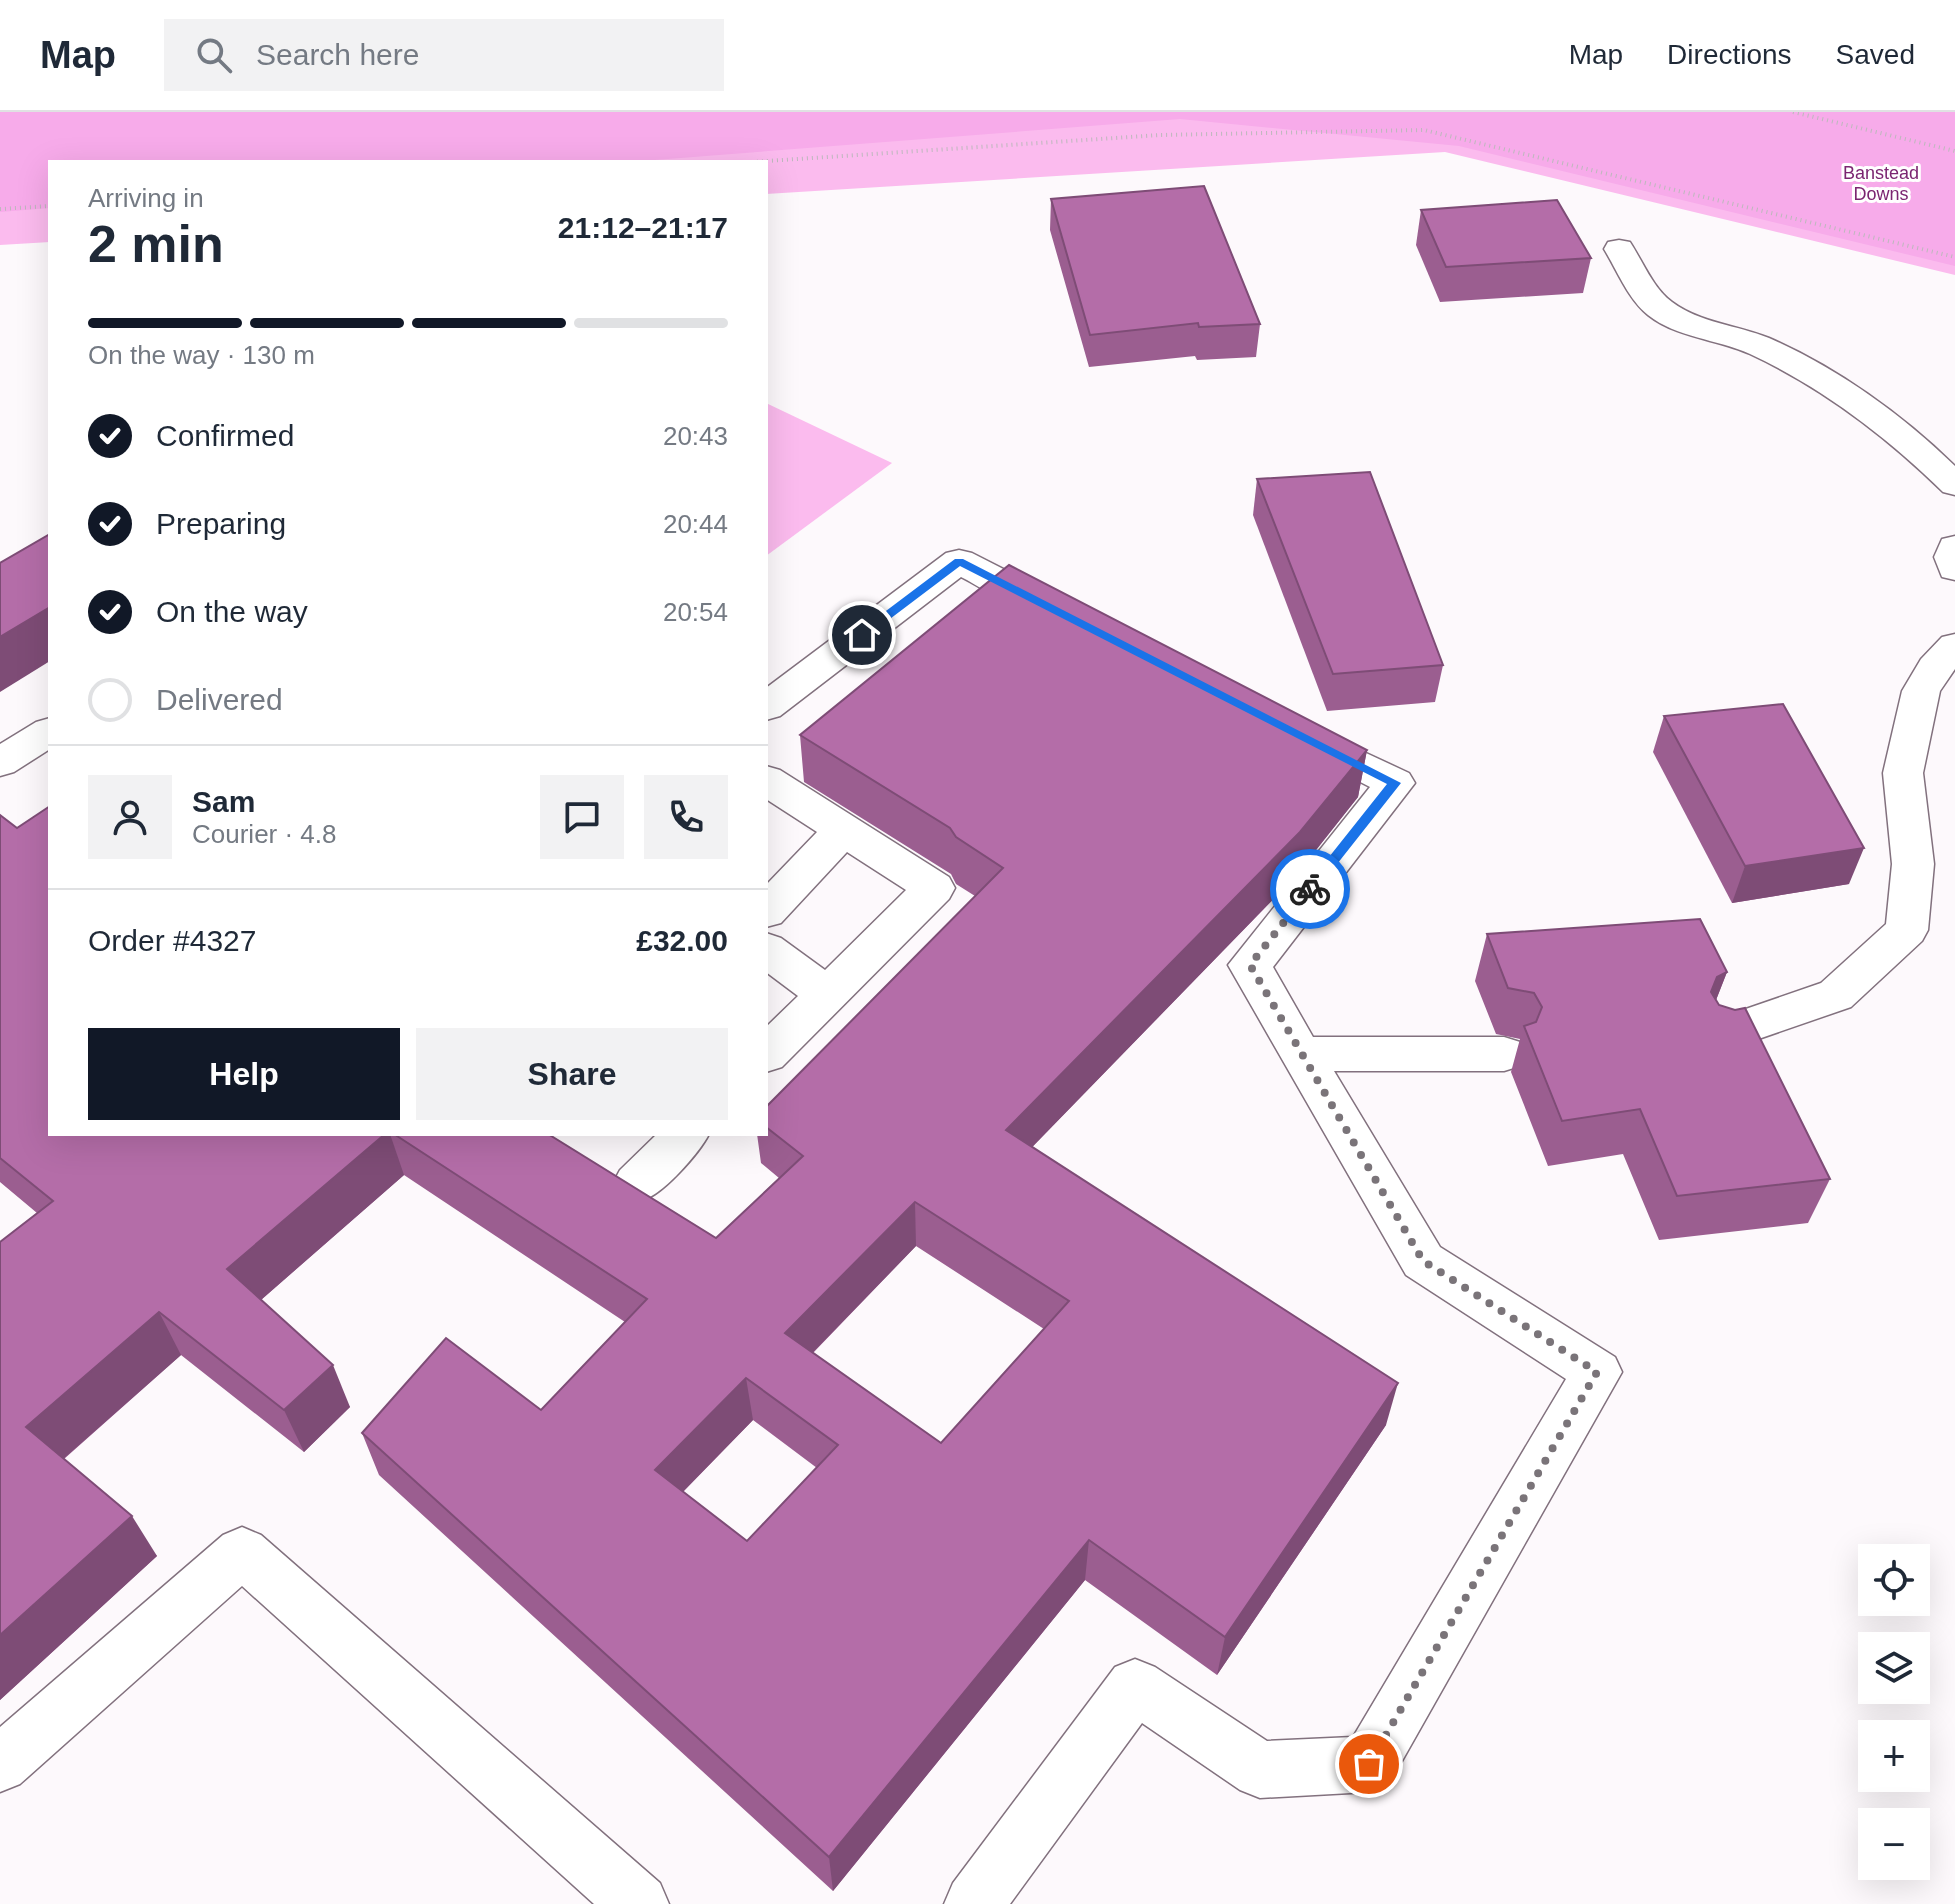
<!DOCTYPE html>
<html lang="en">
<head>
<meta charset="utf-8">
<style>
	:root { --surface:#fff; --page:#f2f2f3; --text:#1f2937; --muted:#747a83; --line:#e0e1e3; --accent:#111827 }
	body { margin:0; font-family:Arial,sans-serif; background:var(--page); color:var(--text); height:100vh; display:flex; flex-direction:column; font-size:30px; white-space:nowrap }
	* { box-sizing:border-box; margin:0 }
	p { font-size:26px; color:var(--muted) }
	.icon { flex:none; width:44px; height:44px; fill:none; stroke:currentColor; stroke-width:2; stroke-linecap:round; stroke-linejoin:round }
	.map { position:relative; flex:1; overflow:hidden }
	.side { position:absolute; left:48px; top:48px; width:720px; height:976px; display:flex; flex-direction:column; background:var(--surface); border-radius:0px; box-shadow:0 8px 32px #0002 }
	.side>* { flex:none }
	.fabs { position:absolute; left:1858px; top:1432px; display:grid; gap:16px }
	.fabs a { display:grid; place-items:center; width:72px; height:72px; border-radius:0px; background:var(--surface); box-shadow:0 8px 32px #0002; font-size:40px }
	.pin { position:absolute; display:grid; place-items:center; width:68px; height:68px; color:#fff; margin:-34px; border:4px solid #fff; border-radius:50%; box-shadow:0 2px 8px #0007 }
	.courier { position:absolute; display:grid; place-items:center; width:80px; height:80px; margin:-40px; border:6px solid #1a73e8; border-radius:50%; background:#fff; color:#222; box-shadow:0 2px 10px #0007 }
	.head em { font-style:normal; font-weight:700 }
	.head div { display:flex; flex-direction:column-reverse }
	.head { display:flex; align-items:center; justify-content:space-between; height:136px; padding:0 40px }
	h1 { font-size:52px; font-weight:700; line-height:60px }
	.bar { display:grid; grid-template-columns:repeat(4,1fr); gap:12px 8px; align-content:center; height:96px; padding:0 40px }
	.bar i { height:10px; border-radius:6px; background:var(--line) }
	.bar .active { background:var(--accent) }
	.bar p { grid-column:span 4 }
	.line { display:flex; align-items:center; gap:20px; padding:0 40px; border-top:2px solid var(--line) }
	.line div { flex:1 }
	.round { display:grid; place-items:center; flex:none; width:84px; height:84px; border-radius:0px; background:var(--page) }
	ol { padding:0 40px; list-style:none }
	li { display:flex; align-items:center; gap:24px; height:88px }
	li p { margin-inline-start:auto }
	li .icon { padding:8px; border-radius:50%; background:var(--accent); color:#fff; stroke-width:4 }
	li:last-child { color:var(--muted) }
	li i { width:44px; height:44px; border:4px solid var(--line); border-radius:50% }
	.action { display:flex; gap:16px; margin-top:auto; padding:16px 40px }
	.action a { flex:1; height:92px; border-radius:0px; background:var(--accent); color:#fff; font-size:32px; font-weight:700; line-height:92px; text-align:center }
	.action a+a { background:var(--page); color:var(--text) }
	header { display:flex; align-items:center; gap:48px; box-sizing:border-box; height:112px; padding:0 40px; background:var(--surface); border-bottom:2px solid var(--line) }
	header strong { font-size:38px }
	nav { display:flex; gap:44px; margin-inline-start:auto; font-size:28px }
	.search { width:560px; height:72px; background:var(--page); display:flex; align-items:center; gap:20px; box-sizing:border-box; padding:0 28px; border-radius:0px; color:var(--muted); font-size:30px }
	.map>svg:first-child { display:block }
	.green { fill:#fbbbee }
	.forest { fill:#f7abea }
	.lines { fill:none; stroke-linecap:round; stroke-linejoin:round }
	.minor-casing { stroke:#82717e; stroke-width:3 }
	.path { stroke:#bdb8bc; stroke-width:4; stroke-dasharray:1 4; stroke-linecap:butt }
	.minor { fill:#fff; fill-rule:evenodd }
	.wall { fill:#9b5e90; fill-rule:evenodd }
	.shaded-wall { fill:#7e4c76 }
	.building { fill:#b46da8; stroke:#7e4c76; stroke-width:2; fill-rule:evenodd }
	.route { fill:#1a73e8 }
	.done { stroke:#7a7479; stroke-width:8; stroke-dasharray:0 14.4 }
	.labels { text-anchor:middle; stroke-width:6; stroke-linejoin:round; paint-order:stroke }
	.far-park-label { font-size:18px; fill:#7b2571; stroke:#fff }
</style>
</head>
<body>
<header>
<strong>Map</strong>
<div class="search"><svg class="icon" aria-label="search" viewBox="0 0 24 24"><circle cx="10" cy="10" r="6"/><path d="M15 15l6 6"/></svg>Search here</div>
<nav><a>Map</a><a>Directions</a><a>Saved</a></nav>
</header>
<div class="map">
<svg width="1955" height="1792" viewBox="0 0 1955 1792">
	<rect width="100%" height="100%" fill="#fdf9fc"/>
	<g class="green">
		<polygon points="0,0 1955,0 1955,163 1445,40 766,82 766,50 50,50 50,130 0,133"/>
		<polygon points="766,291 892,351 766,444"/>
	</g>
	<polygon class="forest" points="0,0 1955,0 1955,154 1459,34 1180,7 629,50 50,50 50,96 0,100"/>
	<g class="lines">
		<defs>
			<g id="minor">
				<path d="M1619 128 1630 130C1643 150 1653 176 1672 190 1700 211 1737 213 1769 226 1836 255 1903 303 1955 354V383L1943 380C1887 325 1821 275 1750 242 1717 227 1677 226 1648 203 1628 187 1617 158 1604 137L1608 130Z"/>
				<polygon points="1955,424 1955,468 1942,465 1934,445 1942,427"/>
				<path d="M959 438 972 441 1058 485 1063 493 1058 501C1027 509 989 479 961 465L780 604 766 608V576L946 441Z"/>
				<polygon points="1955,522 1955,557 1940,579 1923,661 1934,752 1928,818 1922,829 1851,895 1718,941 1702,936 1696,924 1702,912 1821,871 1886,812 1892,752 1883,661 1902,579 1921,547 1942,525"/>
				<polygon points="50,606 50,637 14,660 0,664 0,632 36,610"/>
				<polygon points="1310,615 1409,661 1415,671 1273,855 1313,925 1504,925 1520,930 1526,942 1520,954 1504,959 1334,959 1440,1135 1615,1245 1622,1260 1389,1672 1369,1680 1260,1686 1240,1678 1142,1611 1010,1792 944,1792 953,1771 1115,1555 1135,1547 1155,1555 1267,1629 1353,1625 1566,1267 1406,1163 1228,853 1370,675 1296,637 1290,628 1296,619"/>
				<polygon points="766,654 780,658 949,765 955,776 949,787 782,955 766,960 766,915 798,884 766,860 766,821 781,826 825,858 906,778 847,740 781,811 766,815 766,773 817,720 766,687"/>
				<path d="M657 1022H709C700 1040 660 1087 639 1089 633 1090 626 1086 620 1084L613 1071 620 1058Z"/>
				<polygon points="242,1415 261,1423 660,1771 669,1792 594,1792 242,1474 20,1672 0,1680 0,1615 223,1423"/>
			</g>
		</defs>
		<use href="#minor" class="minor-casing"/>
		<g class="path">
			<polyline points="1793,0 1955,39"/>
			<polyline points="752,50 1160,23 1424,18 1955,145"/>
			<polyline points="0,97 50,94"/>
		</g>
		<use href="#minor" class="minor"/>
	</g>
	<g class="wall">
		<polygon points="1051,87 1260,212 1256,245 1197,248 1195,244 1089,255 1050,118"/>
		<polygon points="1421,98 1591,146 1583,181 1440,190 1416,133"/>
		<polygon points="1257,367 1443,553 1435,590 1327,599 1253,403"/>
		<polygon points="1664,604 1849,772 1732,791 1653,640"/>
		<path d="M800 623 1367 638 1358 685 1293 767 1032 1035 1386 1313 1217 1563 1085 1468 833 1779 379 1363 362 1321 541 1298 625 1210 404 1063 261 1188 350 1295 304 1340 181 1243 64 1347 157 1444 0 1588V1130L37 1101 0 1070V703L50 1022H548L716 1126 779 1066 761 1051 757 1022H766V995L975 784 956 772 951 762 804 670ZM916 1134 1044 1217 941 1331 813 1241ZM753 1308 817 1356 747 1429 683 1380Z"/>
		<polygon points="1487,822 1727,860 1716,888 1830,1067 1808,1111 1659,1128 1623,1042 1548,1054 1511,960 1520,927 1496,922 1475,869"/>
	</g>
	<g class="shaded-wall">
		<polygon points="50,495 50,549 0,580 0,525"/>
		<polygon points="1367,638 1358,685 1293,767 1005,1063 1006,1018"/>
		<polygon points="1864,736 1849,772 1732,791 1745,754"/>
		<polygon points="1727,860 1709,906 1699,911 1717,865"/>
		<polygon points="385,1022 390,1022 404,1063 247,1200 227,1157"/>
		<polygon points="915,1090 916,1134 790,1264 785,1221"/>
		<polygon points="159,1200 181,1243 53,1356 26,1315"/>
		<polygon points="333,1253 350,1295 304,1340 284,1298"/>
		<polygon points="746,1266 753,1308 664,1399 655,1358"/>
		<polygon points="1398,1271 1386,1313 1217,1563 1225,1525"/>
		<polygon points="132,1404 157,1444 0,1588 0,1523"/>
		<polygon points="1089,1428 1085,1468 833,1779 829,1745"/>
	</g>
	<g class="building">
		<polygon points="1204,74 1260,212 1199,215 1198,211 1090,223 1051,87"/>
		<polygon points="1557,88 1591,146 1446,155 1421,98"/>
		<polygon points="1370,360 1443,553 1333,562 1257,367"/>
		<polygon points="50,422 50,495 0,525 0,451"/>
		<path d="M1009 453 1367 638 1300 720 1006 1018 1398 1271 1225 1525 1089 1428 829 1745 362 1321 446 1226 541 1298 647 1187 394 1022H548L716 1126 803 1044 766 1015V995L1003 756 956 725 950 716 800 623ZM915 1090 1069 1189 941 1331 785 1221ZM746 1266 838 1333 747 1429 655 1358Z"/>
		<polygon points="1783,592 1864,736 1745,754 1664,604"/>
		<polygon points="50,694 50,1022 385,1022 227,1157 333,1253 284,1298 159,1200 26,1315 132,1404 0,1523 0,1130 53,1089 0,1046 0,703 17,716"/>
		<polygon points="1700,807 1727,860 1717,865 1711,880 1719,893 1735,898 1745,896 1830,1067 1677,1084 1640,997 1562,1009 1524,914 1536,910 1542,895 1534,881 1508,876 1487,822"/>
	</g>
	<polygon class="route" points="955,447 963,447 1401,671 1315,780 1306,780 1306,774 1387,672 960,454 866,525 858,525 858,520"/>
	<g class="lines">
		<polyline class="done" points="1310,777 1250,853 1423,1149 1597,1260 1369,1652"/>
	</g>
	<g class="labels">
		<g class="far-park-label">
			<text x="1881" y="67">Banstead<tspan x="1881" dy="21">Downs</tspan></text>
		</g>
	</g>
</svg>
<div class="fabs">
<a><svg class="icon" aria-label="locate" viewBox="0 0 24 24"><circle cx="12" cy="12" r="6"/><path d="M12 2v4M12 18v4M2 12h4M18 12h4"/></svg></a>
<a><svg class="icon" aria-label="layers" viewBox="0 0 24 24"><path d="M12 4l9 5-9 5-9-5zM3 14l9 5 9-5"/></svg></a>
<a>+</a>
<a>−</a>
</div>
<div class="pin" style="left:1369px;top:1652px;background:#ea580c"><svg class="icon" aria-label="bag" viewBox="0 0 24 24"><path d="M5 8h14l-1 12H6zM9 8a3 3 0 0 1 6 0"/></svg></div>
<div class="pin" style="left:862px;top:523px;background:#1f2937"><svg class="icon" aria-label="home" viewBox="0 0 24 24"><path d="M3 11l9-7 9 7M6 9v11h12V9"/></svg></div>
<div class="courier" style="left:1310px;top:777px"><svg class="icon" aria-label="bike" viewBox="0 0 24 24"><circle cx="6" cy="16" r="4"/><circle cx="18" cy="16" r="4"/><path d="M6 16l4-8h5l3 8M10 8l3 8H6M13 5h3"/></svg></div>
<section class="side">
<div class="head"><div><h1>2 min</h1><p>Arriving in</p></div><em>21:12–21:17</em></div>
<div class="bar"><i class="active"></i><i class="active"></i><i class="active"></i><i></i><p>On the way · 130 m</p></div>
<ol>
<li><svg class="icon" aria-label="check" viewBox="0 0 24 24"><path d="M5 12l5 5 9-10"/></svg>Confirmed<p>20:43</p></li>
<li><svg class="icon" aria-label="check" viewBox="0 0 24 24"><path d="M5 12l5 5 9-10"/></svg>Preparing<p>20:44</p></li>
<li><svg class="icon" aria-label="check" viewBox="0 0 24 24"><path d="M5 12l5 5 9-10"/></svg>On the way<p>20:54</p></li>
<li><i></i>Delivered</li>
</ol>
<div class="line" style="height:144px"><a class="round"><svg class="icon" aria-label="person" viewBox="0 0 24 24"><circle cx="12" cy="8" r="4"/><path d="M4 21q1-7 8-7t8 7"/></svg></a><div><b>Sam</b><p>Courier · 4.8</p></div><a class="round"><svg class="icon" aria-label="chat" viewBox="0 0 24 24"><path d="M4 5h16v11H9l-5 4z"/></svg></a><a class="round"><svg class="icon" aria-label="phone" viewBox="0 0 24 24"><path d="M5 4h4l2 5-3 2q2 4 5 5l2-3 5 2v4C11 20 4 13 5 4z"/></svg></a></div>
<div class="line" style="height:104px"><div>Order #4327</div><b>£32.00</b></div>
<div class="action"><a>Help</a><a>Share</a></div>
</section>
</div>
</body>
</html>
